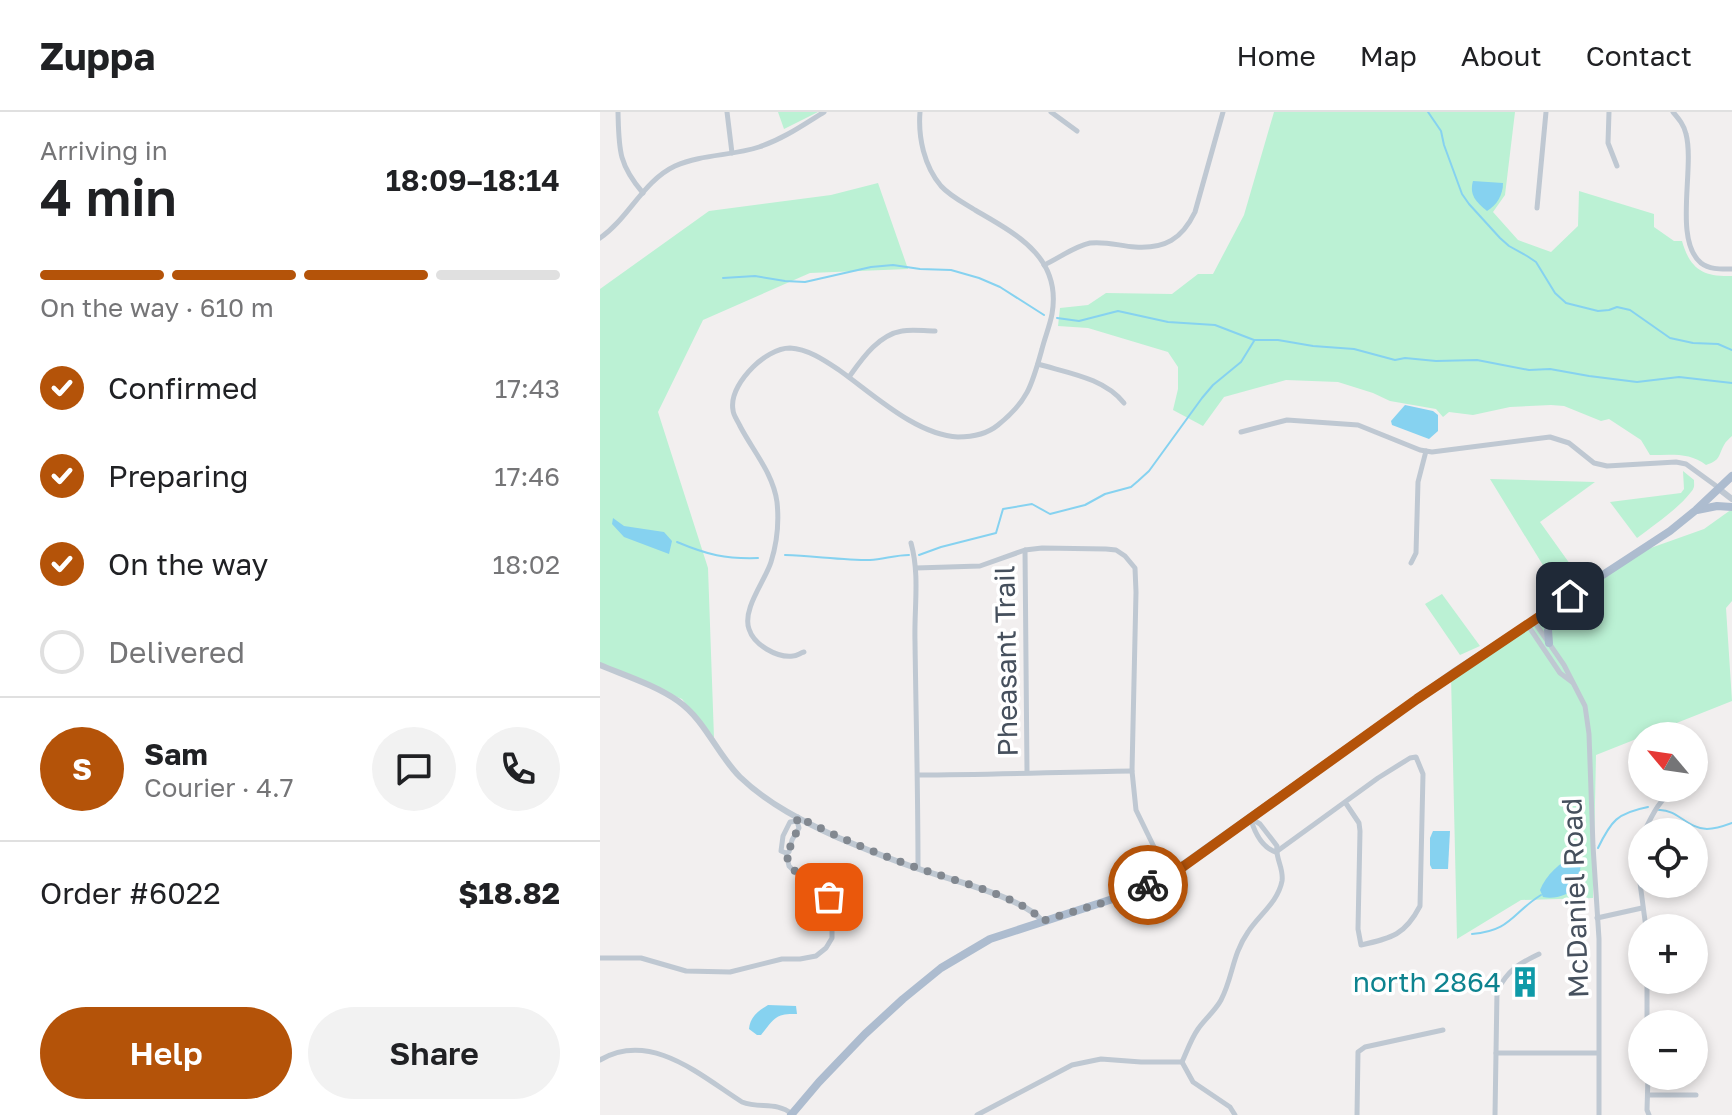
<!DOCTYPE html>
<html lang="en">
<head>
<meta charset="utf-8">
<style>
	:root { --surface:#fff; --page:#f2f2f2; --text:#202124; --muted:#757577; --line:#e0e0e0; --accent:#b45309 }
	body { margin:0; font-family:"Golos Text",sans-serif; background:var(--page); color:var(--text); height:100vh; display:flex; flex-direction:column; font-size:30px; white-space:nowrap }
	* { box-sizing:border-box; margin:0 }
	p { font-size:26px; color:var(--muted) }
	.icon { flex:none; width:44px; height:44px; fill:none; stroke:currentColor; stroke-width:2; stroke-linecap:round; stroke-linejoin:round }
	.map { position:relative; flex:1; overflow:hidden }
	.drawer { display:flex; flex-direction:column; background:var(--surface); width:600px }
	.drawer>* { flex:none }
	.needle { width:52px; rotate:299deg }
	.controls { position:absolute; left:1028px; top:610px; display:grid; gap:16px }
	.controls a { display:grid; place-items:center; width:80px; height:80px; border-radius:50%; background:var(--surface); box-shadow:0 4px 12px #0003; font-size:40px }
	.pin { position:absolute; display:grid; place-items:center; width:68px; height:68px; color:#fff; margin:-34px; border-radius:16px; box-shadow:0 4px 12px #0006 }
	.courier { position:absolute; display:grid; place-items:center; width:80px; height:80px; margin:-40px; border:6px solid #b45309; border-radius:50%; background:#fff; color:#222; box-shadow:0 2px 10px #0007 }
	.headline em { font-style:normal; font-weight:600 }
	.headline div { display:flex; flex-direction:column-reverse }
	.headline { display:flex; align-items:center; justify-content:space-between; height:136px; padding:0 40px }
	h1 { font-size:52px; font-weight:600; line-height:60px }
	.bar { display:grid; grid-template-columns:repeat(4,1fr); gap:12px 8px; align-content:center; height:96px; padding:0 40px }
	.bar i { height:10px; border-radius:6px; background:var(--line) }
	.bar .selected { background:var(--accent) }
	.bar p { grid-column:span 4 }
	.line { display:flex; align-items:center; gap:20px; padding:0 40px; border-top:2px solid var(--line) }
	.line div { flex:1 }
	.round { display:grid; place-items:center; flex:none; width:84px; height:84px; border-radius:42px; background:var(--page) }
	ol { padding:0 40px; list-style:none }
	li { display:flex; align-items:center; gap:24px; height:88px }
	li p { margin-inline-start:auto }
	li .icon { padding:8px; border-radius:50%; background:var(--accent); color:#fff; stroke-width:4 }
	li:last-child { color:var(--muted) }
	li i { width:44px; height:44px; border:4px solid var(--line); border-radius:50% }
	.button { display:flex; gap:16px; margin-top:auto; padding:16px 40px }
	.button a { flex:1; height:92px; border-radius:48px; background:var(--accent); color:#fff; font-size:32px; font-weight:600; line-height:92px; text-align:center }
	.button a+a { background:var(--page); color:var(--text) }
	header { display:flex; align-items:center; gap:48px; box-sizing:border-box; height:112px; padding:0 40px; background:var(--surface); border-bottom:2px solid var(--line) }
	header strong { font-size:38px }
	nav { display:flex; gap:44px; margin-inline-start:auto; font-size:28px }
	main { display:flex; flex:1; min-height:0 }
	.map>svg:first-child { display:block }
	.green { fill:#bbf1d4 }
	.water { fill:#86d2f0 }
	.lines { fill:none; stroke-linecap:round; stroke-linejoin:round }
	.stream { stroke:#86d2f0; stroke-width:2 }
	.minor { stroke:#bfc8d2; stroke-width:5 }
	.tertiary { stroke:#bfc8d2; stroke-width:6 }
	.primary { stroke:#adbccf; stroke-width:8 }
	.done { stroke:#828890; stroke-width:8; stroke-dasharray:0 14.4 }
	.route { stroke:#b45309; stroke-width:10 }
	.labels { text-anchor:middle; stroke-width:7; stroke-linejoin:round; paint-order:stroke }
	.street-label { font-size:28px; fill:#46505d; stroke:#fff }
	.culture-label { font-size:28px; fill:#0d838f; stroke:#fff; text-anchor:end }
</style>
</head>
<body>
<header>
<strong>Zuppa</strong>
<nav><a>Home</a><a>Map</a><a>About</a><a>Contact</a></nav>
</header>
<main>
<section class="drawer">
<div class="headline"><div><h1>4 min</h1><p>Arriving in</p></div><em>18:09–18:14</em></div>
<div class="bar"><i class="selected"></i><i class="selected"></i><i class="selected"></i><i></i><p>On the way · 610 m</p></div>
<ol>
<li><svg class="icon" aria-label="check" viewBox="0 0 24 24"><path d="M5 12l5 5 9-10"/></svg>Confirmed<p>17:43</p></li>
<li><svg class="icon" aria-label="check" viewBox="0 0 24 24"><path d="M5 12l5 5 9-10"/></svg>Preparing<p>17:46</p></li>
<li><svg class="icon" aria-label="check" viewBox="0 0 24 24"><path d="M5 12l5 5 9-10"/></svg>On the way<p>18:02</p></li>
<li><i></i>Delivered</li>
</ol>
<div class="line" style="height:144px"><b class="round" style="background:var(--accent);color:#fff">S</b><div><b>Sam</b><p>Courier · 4.7</p></div><a class="round"><svg class="icon" aria-label="chat" viewBox="0 0 24 24"><path d="M4 5h16v11H9l-5 4z"/></svg></a><a class="round"><svg class="icon" aria-label="phone" viewBox="0 0 24 24"><path d="M5 4h4l2 5-3 2q2 4 5 5l2-3 5 2v4C11 20 4 13 5 4z"/></svg></a></div>
<div class="line" style="height:104px"><div>Order #6022</div><b>$18.82</b></div>
<div class="button"><a>Help</a><a>Share</a></div>
</section>
<div class="map">
<svg width="1132" height="1003" viewBox="0 0 1132 1003">
	<rect width="100%" height="100%" fill="#f2efef"/>
	<g class="green">
		<polygon points="178,0 218,0 184,17"/>
		<path d="M674 0H915L905 83 893 100 918 128 951 140 978 114 979 79 1054 102V115L1074 129H1082C1090 157 1103 165 1132 164V324C1129 327 1126 329 1124 333 1118 344 1121 348 1106 353 1090 340 1071 343 1050 343L1041 328 1009 307 1001 309 964 294 951 293 910 295 873 303 849 300 843 305 836 297 790 289 773 281 738 270 686 268 624 285 603 314 573 298 578 277V255L568 240 488 216 458 214 460 196 488 193 506 181 572 182 598 162H613L644 103Z"/>
		<polygon points="278,71 308,157 210,161 103,208 58,300 108,456 114,626 82,587 0,555 0,177 109,99 231,83"/>
		<path d="M1083 359 1094 368C1094 374 1095 375 1091 380 1078 397 1054 413 1037 426L1010 390 1081 381 1084 377Z"/>
		<polygon points="890,367 995,370 940,410 980,466 960,481"/>
		<polygon points="1132,397 1132,489 1126,496 1132,589 996,643 993,786 921,788 857,827 851,564 1045,438 1104,417"/>
		<polygon points="842,482 880,534 860,543 825,492"/>
	</g>
	<g class="water">
		<path d="M873 69 903 71C903 83 897 93 887 99 876 90 869 83 873 69Z"/>
		<polygon points="805,293 833,299 838,303 838,319 829,327 792,313 791,309"/>
		<polygon points="13,406 24,414 64,420 72,429 69,442 24,425 12,412"/>
		<polygon points="833,719 850,719 848,757 832,757 830,753 830,726"/>
		<path d="M974 744 979 745 981 750 978 776C967 782 956 788 943 785L940 778C946 763 960 750 974 744Z"/>
		<path d="M168 893 196 894 197 902C175 901 174 907 161 923H157L149 917C150 905 158 899 168 893Z"/>
	</g>
	<g class="lines">
		<g class="stream">
			<polyline points="828,0 841,19 844,33 862,82 869,92 900,126 909,134 927,144 936,150 955,181 966,191 998,199 1009,198 1017,195 1030,198 1070,226 1093,231 1118,232 1132,238"/>
			<polyline points="123,166 155,164 185,169 205,170 271,155 293,153 320,157 351,158 379,166 400,175 444,203"/>
			<polyline points="457,206 479,209 518,199 568,210 615,213 654,228 678,228 713,234 754,237 795,248 805,246 836,249 877,248 929,258 950,257 989,264 1037,270 1079,265 1132,271"/>
			<path d="M77 430C108 443 125 447 158 446"/>
			<path d="M185 443C214 444 242 448 270 448 284 447 296 443 309 443"/>
			<polyline points="319,443 341,435 396,421 403,397 432,392 450,402 485,393 505,382 531,375 538,369 549,359 602,286 613,273 641,250 654,229"/>
			<path d="M1059 698C1077 697 1088 717 1107 717 1115 717 1124 714 1132 711"/>
			<path d="M998 736C1011 709 1017 701 1048 695"/>
			<path d="M872 822C911 819 912 801 941 783"/>
		</g>
		<g class="minor">
			<path d="M18 0C19 37 18 52 43 81"/>
			<polyline points="127,0 132,41"/>
			<polyline points="451,0 477,19"/>
			<polyline points="1009,0 1008,31 1017,54"/>
			<path d="M1073 0C1079 7 1084 13 1086 22 1095 56 1073 128 1101 151 1110 158 1122 157 1132 157"/>
			<polyline points="937,96 946,0"/>
			<path d="M0 126C29 106 43 69 75 54 102 42 132 44 159 35 183 27 203 13 224 0"/>
			<path d="M444 153C459 146 475 134 490 131 506 129 520 134 535 135 565 137 582 127 595 100L623 0"/>
			<path d="M438 252C468 261 504 266 524 291"/>
			<path d="M249 265C262 247 278 223 302 219 312 217 324 219 335 219"/>
			<polyline points="641,320 687,308 758,313 820,338 832,340 950,325 969,331 994,351 1007,354 1076,350 1086,352 1119,376"/>
			<path d="M311 431C320 463 314 496 315 529 316 605 318 680 318 756"/>
			<polyline points="425,438 427,660"/>
			<polyline points="811,451 816,441 818,370 826,339"/>
			<polyline points="316,456 380,454 425,438 442,436 506,437 516,438 525,444 535,456 536,480 532,659 536,698 555,737 572,760"/>
			<polyline points="933,508 964,553 985,594 989,622 993,734 999,827 999,1003"/>
			<polyline points="927,512 960,561 972,570"/>
			<path d="M204 540C200 541 197 544 193 544 177 546 154 533 149 517 142 497 165 469 171 450 177 431 179 409 177 390 173 361 153 339 140 314 138 309 133 303 133 298 130 282 143 265 153 255 162 246 177 236 190 236 208 237 224 248 239 258 273 282 316 323 358 325 372 325 387 322 398 313 428 289 432 273 442 237 445 225 450 213 452 202 462 145 416 122 375 98 364 91 350 84 341 74 324 54 318 25 320 0"/>
			<path d="M318 663C390 663 460 660 532 659"/>
			<path d="M651 708C655 721 663 736 676 740"/>
			<path d="M1044 720C1052 703 1061 684 1078 676"/>
			<polyline points="1042,737 1040,771 1046,816"/>
			<path d="M676 740 778 666 810 646 816 645 823 662 820 794C805 823 792 826 761 833L758 817 760 719 759 711 745 690"/>
			<polyline points="186,741 189,740 192,728 199,716 197,709"/>
			<polyline points="997,806 1042,796"/>
			<polyline points="0,846 41,846 86,859 130,860 182,847 200,847 216,844 226,836 232,826 232,793 229,785 197,762 189,754 186,741 181,739 183,724 190,710 197,709 198,705"/>
			<polyline points="1047,910 1093,910"/>
			<polyline points="1047,911 1047,868"/>
			<polyline points="896,941 998,941"/>
			<path d="M0 948C51 918 101 964 142 990 160 997 176 989 192 1002"/>
			<path d="M582 950C587 939 591 927 598 917 605 907 615 899 621 888 633 865 632 843 648 820 659 803 678 790 682 769 684 756 675 746 677 734L660 712 650 706"/>
			<polyline points="582,950 593,970 630,995 635,1003"/>
			<polyline points="1048,964 1047,998 1049,1003"/>
			<polyline points="1048,983 1096,983"/>
			<polyline points="377,1003 472,953 501,947 541,950 582,950"/>
			<polyline points="757,1003 758,940 765,935 843,918"/>
			<path d="M895 1003 897 879C908 858 918 852 939 842"/>
		</g>
		<g class="tertiary">
			<polyline points="1119,377 1132,387"/>
			<path d="M0 553C26 564 55 573 78 589 105 608 117 642 140 665 168 692 204 710 239 726 265 737 292 748 319 757 348 767 425 786 442 809"/>
		</g>
		<g class="primary">
			<polyline points="1097,398 1117,394 1132,395"/>
			<polyline points="949,531 948,518 953,495"/>
			<polyline points="191,1003 219,970 265,922 303,887 341,856 390,827 528,782 572,761 856,559 1070,419 1096,398 1132,364"/>
		</g>
	</g>
	<g class="lines">
		<path class="done" d="M229 785C211 771 191 764 186 741L189 740 192 728 199 716 197 709 198 705C237 725 277 742 318 756 348 767 424 785 442 809L509 789 548 773"/>
		<polyline class="route" points="548,773 584,754 817,587 970,484"/>
	</g>
	<defs>
		<symbol id="building-bare" viewBox="-9 -9 18 18"><path d="M-4-6H4V6H1V3H-1V6H-4ZM-2.5-4.3h1.7v1.8h-1.7ZM.8-4.3h1.7v1.8H.8ZM-2.5-1h1.7V.8h-1.7ZM.8-1h1.7V.8H.8Z" fill="#0f9aa8" stroke="#fff" stroke-width="2.5" paint-order="stroke"/></symbol>
	</defs>
	<g fill-rule="evenodd">
		<use href="#building-bare" x="903" y="848" width="44" height="44"/>
	</g>
	<g class="labels">
		<g class="street-label">
			<text transform="translate(406 549) rotate(-91)" y="10">Pheasant Trail</text>
			<text transform="translate(975 786) rotate(-92)" y="10">McDaniel Road</text>
		</g>
		<g class="culture-label">
			<text x="901" y="880">north 2864</text>
		</g>
	</g>
</svg>
<div class="controls">
<a><svg class="needle" viewBox="-14 -14 28 28"><path d="M0-13l5 13h-10z" fill="#e53935"/><path d="M0 13l5-13h-10z" fill="#757577"/></svg></a>
<a><svg class="icon" aria-label="locate" viewBox="0 0 24 24"><circle cx="12" cy="12" r="6"/><path d="M12 2v4M12 18v4M2 12h4M18 12h4"/></svg></a>
<a>+</a>
<a>−</a>
</div>
<div class="pin" style="left:229px;top:785px;background:#ea580c"><svg class="icon" aria-label="bag" viewBox="0 0 24 24"><path d="M5 8h14l-1 12H6zM9 8a3 3 0 0 1 6 0"/></svg></div>
<div class="pin" style="left:970px;top:484px;background:#1f2937"><svg class="icon" aria-label="home" viewBox="0 0 24 24"><path d="M3 11l9-7 9 7M6 9v11h12V9"/></svg></div>
<div class="courier" style="left:548px;top:773px"><svg class="icon" aria-label="bike" viewBox="0 0 24 24"><circle cx="6" cy="16" r="4"/><circle cx="18" cy="16" r="4"/><path d="M6 16l4-8h5l3 8M10 8l3 8H6M13 5h3"/></svg></div>
</div>
</main>
</body>
</html>
